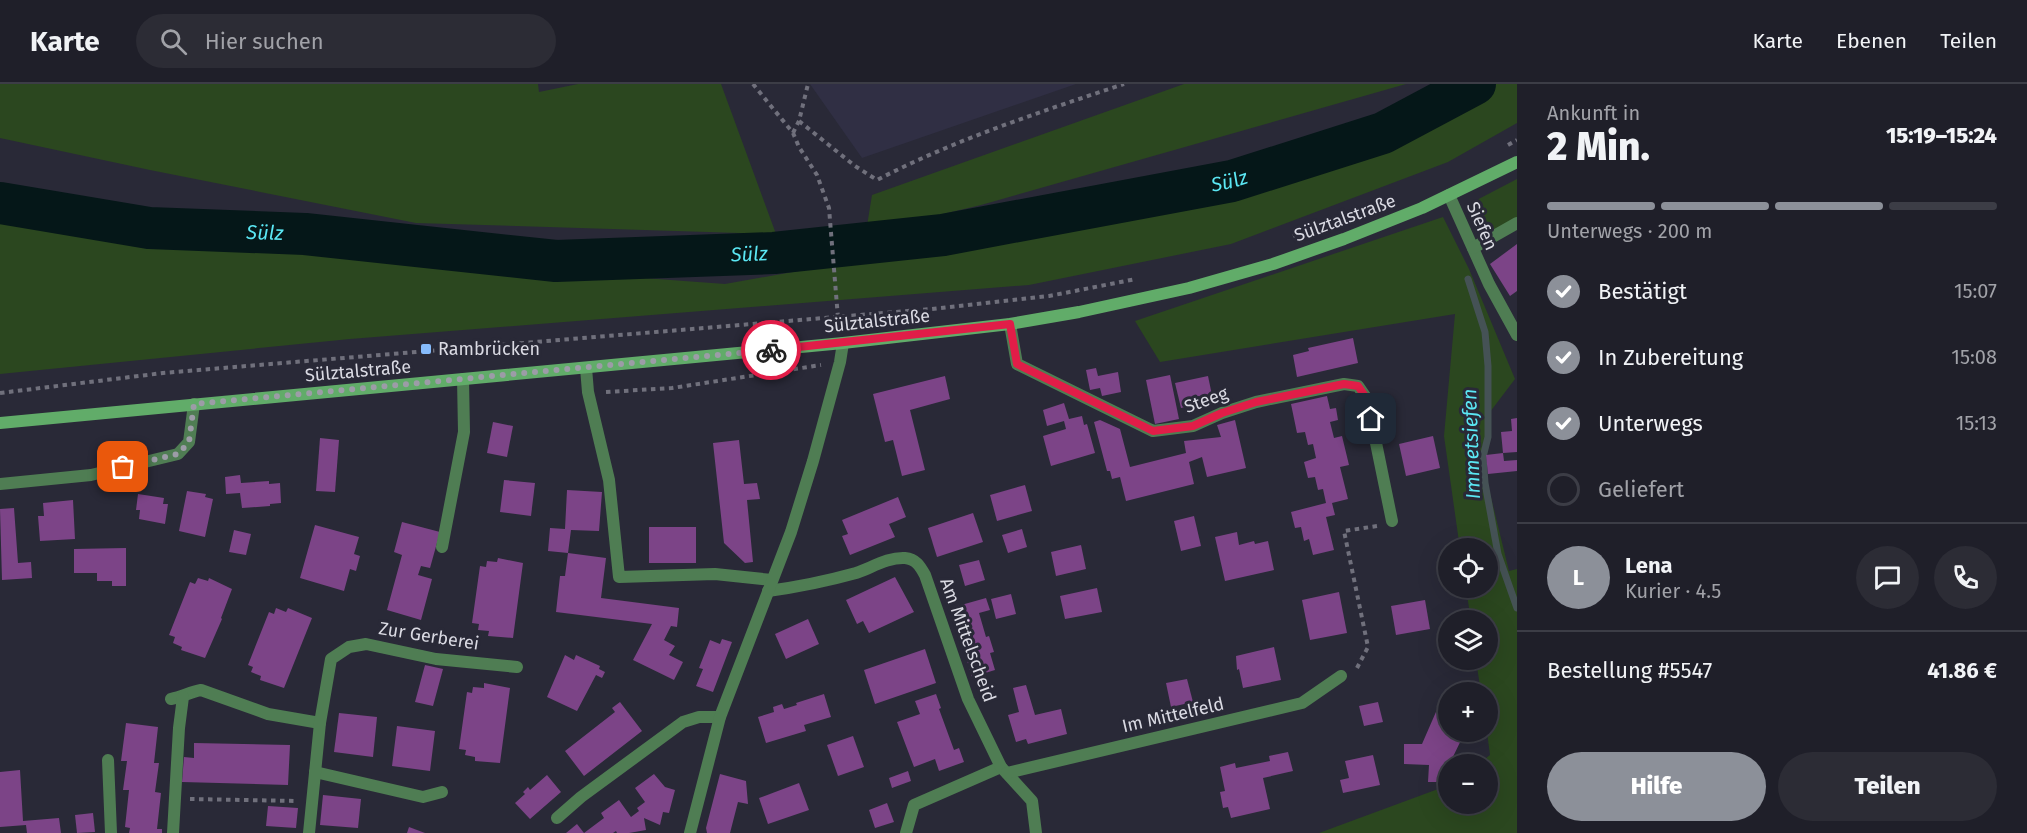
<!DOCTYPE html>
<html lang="de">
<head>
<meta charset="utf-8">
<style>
	:root { --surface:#1f1f29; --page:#2c2c35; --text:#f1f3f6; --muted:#a1a2a8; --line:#3c3d46; --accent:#8c9099 }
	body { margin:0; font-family:"Fira Sans",sans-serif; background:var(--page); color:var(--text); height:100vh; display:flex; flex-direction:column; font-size:22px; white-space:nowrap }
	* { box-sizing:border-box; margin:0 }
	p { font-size:20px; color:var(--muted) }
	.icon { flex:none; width:33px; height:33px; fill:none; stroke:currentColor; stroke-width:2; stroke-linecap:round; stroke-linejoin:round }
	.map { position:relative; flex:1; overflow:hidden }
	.sheet { display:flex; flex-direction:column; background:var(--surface); width:510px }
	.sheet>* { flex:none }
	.fabs { position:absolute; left:1438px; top:454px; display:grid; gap:12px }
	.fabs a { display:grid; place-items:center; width:60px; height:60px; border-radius:50%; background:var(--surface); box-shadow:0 6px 24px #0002,0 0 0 2px var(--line); font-size:30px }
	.pin { position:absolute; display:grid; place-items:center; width:51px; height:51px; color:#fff; margin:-26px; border-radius:12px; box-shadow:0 3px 9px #0006 }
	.courier { position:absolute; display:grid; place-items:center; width:60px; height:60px; margin:-30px; border:4px solid #e11d48; border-radius:50%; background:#fff; color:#222; box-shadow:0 2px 8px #0007 }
	.head em { font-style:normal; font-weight:800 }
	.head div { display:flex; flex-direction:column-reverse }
	.head { display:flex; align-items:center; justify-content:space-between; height:102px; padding:0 30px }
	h1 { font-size:39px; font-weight:800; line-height:45px }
	.bar { display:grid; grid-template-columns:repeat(4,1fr); gap:9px 6px; align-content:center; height:72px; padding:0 30px }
	.bar i { height:8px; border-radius:4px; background:var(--line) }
	.bar .active { background:var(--accent) }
	.bar p { grid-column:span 4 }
	.line { display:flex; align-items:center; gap:15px; padding:0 30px; border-top:2px solid var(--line) }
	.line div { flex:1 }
	.round { display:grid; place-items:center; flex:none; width:63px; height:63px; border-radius:32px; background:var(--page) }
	ol { padding:0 30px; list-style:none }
	li { display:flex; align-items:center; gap:18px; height:66px }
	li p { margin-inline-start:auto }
	li .icon { padding:6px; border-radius:50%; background:var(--accent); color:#fff; stroke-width:4 }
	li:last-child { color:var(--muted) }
	li i { width:33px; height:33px; border:3px solid var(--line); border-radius:50% }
	.primary-button { display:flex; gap:12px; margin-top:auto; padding:12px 30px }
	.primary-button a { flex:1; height:69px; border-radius:36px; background:var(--accent); color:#fff; font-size:24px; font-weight:800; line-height:69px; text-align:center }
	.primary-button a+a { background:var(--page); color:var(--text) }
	header { display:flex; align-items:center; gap:36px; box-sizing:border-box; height:84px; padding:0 30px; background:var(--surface); border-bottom:2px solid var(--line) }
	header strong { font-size:28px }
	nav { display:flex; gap:33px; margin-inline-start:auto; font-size:21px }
	.search { width:420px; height:54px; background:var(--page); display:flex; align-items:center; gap:15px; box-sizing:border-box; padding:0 21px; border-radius:33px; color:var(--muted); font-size:22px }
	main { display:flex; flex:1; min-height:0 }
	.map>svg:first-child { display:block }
	.built { fill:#302f44 }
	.green { fill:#2b471f }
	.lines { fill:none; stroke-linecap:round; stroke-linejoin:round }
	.stream { stroke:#455255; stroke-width:7 }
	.river { stroke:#051718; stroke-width:42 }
	.building { fill:#7c4487 }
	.path { stroke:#70707c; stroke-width:4; stroke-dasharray:4.5 4.5; stroke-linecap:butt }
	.service { stroke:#4f7d53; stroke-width:12 }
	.minor { stroke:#4f7d53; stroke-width:12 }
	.secondary { stroke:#61ac69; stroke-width:12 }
	.done { stroke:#9c9ca7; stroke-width:6; stroke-dasharray:0 10.8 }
	.route { stroke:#e11d48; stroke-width:8 }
	.poi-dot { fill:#86bbfb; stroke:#292937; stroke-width:2 }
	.labels { text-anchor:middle; stroke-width:6; stroke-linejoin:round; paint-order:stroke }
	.street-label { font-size:18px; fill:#dadae3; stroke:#292937 }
	.poi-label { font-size:18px; fill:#dadae3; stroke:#292937; text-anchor:start }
	.water-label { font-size:20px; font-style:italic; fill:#5be7f3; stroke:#292937 }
</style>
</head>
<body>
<header>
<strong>Karte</strong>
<div class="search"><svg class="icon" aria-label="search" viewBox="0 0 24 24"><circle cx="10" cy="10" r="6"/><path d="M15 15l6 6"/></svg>Hier suchen</div>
<nav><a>Karte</a><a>Ebenen</a><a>Teilen</a></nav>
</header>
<main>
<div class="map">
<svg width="1517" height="749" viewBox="0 0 1517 749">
	<rect width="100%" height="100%" fill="#292937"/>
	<polygon class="built" points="810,0 1076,0 862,74"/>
	<g class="green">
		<polygon points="0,0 538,0 539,8 578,0 721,0 776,150 416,139 150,86 0,54"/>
		<polygon points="1184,0 1406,0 981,121 866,148 872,111"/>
		<polygon points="1478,0 1517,0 1517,39 1448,78 1231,160 1029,201 350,255 0,290 0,99 238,150 428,178 725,200 974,156 1258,92"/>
		<polygon points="1517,95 1517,136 1486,154 1471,119"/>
		<polygon points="1443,133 1469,185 1515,295 1490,328 1484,373 1486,393 1509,487 1517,485 1517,749 1319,749 1449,701 1449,720 1488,720 1488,681 1477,681 1490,671 1487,648 1488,609 1481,609 1476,576 1488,576 1488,537 1471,537 1466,504 1488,504 1488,465 1460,465 1444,352 1455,230 1160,278 1135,237"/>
	</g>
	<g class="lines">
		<polyline class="stream" points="1468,195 1485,248 1488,282 1488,353 1483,373 1485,399 1498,470 1517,524"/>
		<path class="river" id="s1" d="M0 119 149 144 305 150 556 177 774 169 943 151 1232 97 1383 49 1475 0"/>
	</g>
	<g class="building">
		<polygon points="1517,160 1517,207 1510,212 1490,180"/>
		<polygon points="1353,254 1358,279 1297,293 1293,271 1309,267 1308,264"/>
		<polygon points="1096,284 1098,292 1118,288 1121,308 1102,312 1100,304 1090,306 1086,286"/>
		<polygon points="1170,291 1179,335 1155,340 1146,296"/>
		<polygon points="945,292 950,315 910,326 925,386 902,392 893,356 885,358 873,310"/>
		<polygon points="1208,292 1213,316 1181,324 1175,299"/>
		<polygon points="1327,312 1330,325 1336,324 1338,336 1330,338 1334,354 1342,352 1349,381 1340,383 1348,415 1332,419 1335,431 1326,433 1334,466 1313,471 1309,455 1304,457 1301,443 1295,444 1291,428 1326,419 1323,405 1318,406 1315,393 1308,394 1304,378 1316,374 1313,360 1308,361 1305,348 1297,349 1291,320"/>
		<polygon points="1064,319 1069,335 1082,332 1084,341 1087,340 1095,369 1051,382 1043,352 1066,345 1064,337 1047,342 1043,326"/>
		<polygon points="1517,334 1517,368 1503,369 1501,348 1512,347 1511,335"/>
		<polygon points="1100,336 1120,345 1130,383 1186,369 1184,357 1221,353 1217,341 1235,336 1246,384 1207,393 1202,373 1189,378 1194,400 1126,417 1120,393 1112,395 1110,387 1107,387 1094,338"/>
		<polygon points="493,338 513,342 507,373 487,369"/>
		<polygon points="1433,352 1440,384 1406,392 1399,360"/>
		<polygon points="320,354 339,356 335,408 316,407"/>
		<polygon points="739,356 744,400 757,399 760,415 747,416 753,478 745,479 724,459 713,359"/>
		<polygon points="1503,369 1504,377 1517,376 1517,387 1488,390 1486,371"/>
		<polygon points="240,391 241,399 269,397 269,400 280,399 281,419 270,420 270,422 242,424 240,409 226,410 225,393"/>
		<polygon points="504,396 535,399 531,432 500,428"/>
		<polygon points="1025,401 1032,427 997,437 990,411"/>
		<polygon points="567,406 602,408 599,447 571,446 568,469 548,467 550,444 565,445"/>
		<polygon points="187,407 206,410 205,413 213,415 205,453 179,447"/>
		<polygon points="138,410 164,414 163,420 168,420 165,440 139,435 140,426 136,426"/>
		<polygon points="898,413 906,433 889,440 895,453 850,471 842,452 848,450 842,436"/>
		<polygon points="73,416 75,455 40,457 38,432 44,432 43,419"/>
		<polygon points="14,424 18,479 31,478 32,494 2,496 0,425"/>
		<polygon points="973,429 983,458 937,473 928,444"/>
		<polygon points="1194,432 1201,462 1181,467 1174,437"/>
		<polygon points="402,438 440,448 430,484 421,482 418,491 432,495 421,536 387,526 402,471 394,468"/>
		<polygon points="315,441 359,453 354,470 360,472 356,487 350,485 344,507 300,494"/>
		<rect x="649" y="443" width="47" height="36"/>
		<polygon points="1022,445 1027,463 1008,469 1002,451"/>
		<polygon points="234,446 251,450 246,471 229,468"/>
		<polygon points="1237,448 1239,461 1254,457 1255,460 1268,457 1274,486 1225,497 1215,453"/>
		<polygon points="1081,461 1086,485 1056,492 1051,468"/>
		<polygon points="126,464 126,502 112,502 112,497 97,497 97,489 74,489 74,465"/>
		<polygon points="568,469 606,474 601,514 679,524 677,543 671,542 664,556 675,562 669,571 683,578 674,596 633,576 652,540 556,528 560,492 565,492"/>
		<polygon points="498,474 523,479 513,554 488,552 489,547 478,546 479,540 472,539 480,482 486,483 487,477 497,478"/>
		<polygon points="979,476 985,496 965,502 959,481"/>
		<polygon points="895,493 914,528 869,549 863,537 857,540 846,516"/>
		<polygon points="198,494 208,497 209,494 232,505 221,534 222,535 205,574 181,566 182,563 173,559 175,553 169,551 190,498 195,500"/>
		<polygon points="1097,504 1102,528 1065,535 1060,512"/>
		<polygon points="1339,508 1347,549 1310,556 1302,516"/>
		<polygon points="1011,510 1016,530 996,535 991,515"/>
		<polygon points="986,514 990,526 979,529 986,553 989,552 994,568 990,569 995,586 972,593 954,533 957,533 954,523"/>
		<polygon points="1425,516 1430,545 1396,551 1391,522"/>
		<polygon points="276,524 286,528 288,524 312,534 284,604 260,596 261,592 251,588 253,583 248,581 269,528 274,530"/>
		<polygon points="808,535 819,560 786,575 775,550"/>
		<polygon points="722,555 732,558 713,608 696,602 703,585 699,584 710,556 720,560"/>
		<polygon points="1449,555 1449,567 1441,569 1440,556"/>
		<polygon points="1274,563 1281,596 1243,604 1239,585 1237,586 1236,572"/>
		<polygon points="925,565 936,599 875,620 864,586"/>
		<polygon points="565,571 574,576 576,571 600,582 599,585 605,588 602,594 596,591 577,627 547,613"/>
		<polygon points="425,581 443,585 433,622 415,618"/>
		<polygon points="1187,595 1193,618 1171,623 1166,599"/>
		<polygon points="484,599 510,604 500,679 475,677 475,673 465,671 466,666 459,665 467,608 472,609 473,603 484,604"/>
		<polygon points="1026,601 1035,631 1061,625 1067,650 1028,660 1026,655 1016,658 1008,631 1019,628 1013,604"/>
		<polygon points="824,610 831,633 804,641 806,647 766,659 758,633 774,628 773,623 782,620 784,625 797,621 796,619"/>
		<polygon points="936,610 941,624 939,625 954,666 959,664 964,678 939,687 935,675 914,683 897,638 920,630 915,617"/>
		<polygon points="620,618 642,647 584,692 565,667 615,628 612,624"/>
		<polygon points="1378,618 1383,638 1364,642 1359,622"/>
		<polygon points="1439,621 1449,626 1449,648 1465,648 1449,681 1449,698 1428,698 1429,681 1404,680 1404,660 1422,660"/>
		<polygon points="339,629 377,633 373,673 334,668"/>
		<polygon points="126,639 158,643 154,679 159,679 155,708 161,709 157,745 162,745 162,749 129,749 130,744 125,743 129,706 123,706 127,677 121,677"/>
		<polygon points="397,642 435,647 430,687 392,682"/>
		<polygon points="853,652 864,683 838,692 827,661"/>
		<polygon points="194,659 290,661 288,701 182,698 184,673 194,674"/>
		<polygon points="1288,668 1293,687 1263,694 1270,725 1231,734 1228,723 1223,724 1220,708 1225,707 1220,683 1235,679 1236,684 1270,677 1269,672"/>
		<polygon points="1373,671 1380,701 1343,709 1340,696 1349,694 1345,677"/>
		<polygon points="20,686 23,737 59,734 61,749 27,749 26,741 0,743 0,688"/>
		<polygon points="908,687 911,697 892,704 889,694"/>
		<polygon points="654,690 665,703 675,706 669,729 663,728 660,741 644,734 646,746 629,749 617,749 616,747 613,749 584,749 604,734 601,729 619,716 631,733 639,727 637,724 645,718 635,704"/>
		<polygon points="720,690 746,697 748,720 738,718 730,749 707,749 706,744"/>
		<polygon points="547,691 561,708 530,735 515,719 525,710 523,708 528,703 530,706"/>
		<polygon points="799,699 809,726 768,740 759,714"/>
		<polygon points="323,711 361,715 358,744 320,741"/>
		<polygon points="887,719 894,738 875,744 869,726"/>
		<polygon points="268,722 298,724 296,744 266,742"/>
		<polygon points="93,729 95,748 77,749 75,731"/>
		<polygon points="577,740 584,749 566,749"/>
		<polygon points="409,743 425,749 407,749"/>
	</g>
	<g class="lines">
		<g class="path">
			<polyline points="753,0 793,49 799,63 817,91 829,124 838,234"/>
			<path d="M799 37 855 82 877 96C956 55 1040 28 1124 0"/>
			<polyline points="793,49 799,37 808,0"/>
			<polyline points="1508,61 1517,56"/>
			<polyline points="1293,152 1384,118"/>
			<polyline points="606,308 672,304 821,281"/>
			<polyline points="0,309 163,289 932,225 1049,212 1136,195"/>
			<polyline points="1357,584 1368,563 1344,447 1377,442"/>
			<polyline points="190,715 296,717"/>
		</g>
		<g class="service">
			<polyline points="586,284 588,308 609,396 619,493 715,490 772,496"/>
			<polyline points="442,463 464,348 463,295"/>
			<polyline points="108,676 111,749"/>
			<polyline points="315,688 423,713 442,708"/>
			<polyline points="557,734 581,713 683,638 699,633 720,633"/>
			<polyline points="906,749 914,721 1001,683"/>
		</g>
		<g class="minor">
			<polyline points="1449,111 1489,200 1517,251"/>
			<polyline points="1473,164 1517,139"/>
			<polyline points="1010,240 1017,280 1153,347 1193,342 1222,329 1256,318 1344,300 1358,302 1367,315 1392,437"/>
			<polyline points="0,400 91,391 178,370 189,358 194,320"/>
			<path d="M768 507C798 503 827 497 856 489 871 484 888 473 905 474 916 475 920 482 925 491L968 615 1001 683 1032 717 1036 749"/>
			<path d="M171 615C182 613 190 608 201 606L268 630 320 639"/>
			<polyline points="1007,689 1302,619 1341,592"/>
			<polyline points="173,749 179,644 183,613"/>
			<polyline points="309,749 320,639 331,575 349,563 366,560 436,575 517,583"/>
			<polyline points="690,749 720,633 791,448 813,377 840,278 843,259"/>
		</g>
		<polyline class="secondary" points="0,339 843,259 1010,240 1079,228 1189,204 1273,180 1344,155 1422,124 1517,78"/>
	</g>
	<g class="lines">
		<polyline class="done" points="123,383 178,370 189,358 194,320 771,266"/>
		<polyline class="route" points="771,266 1010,240 1017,280 1153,347 1193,342 1222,329 1256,318 1344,300 1358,302 1367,315 1371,335"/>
	</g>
	<rect class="poi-dot" x="420" y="259" width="12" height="12" rx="3"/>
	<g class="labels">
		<g class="street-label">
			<text transform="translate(1345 134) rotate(-20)" y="6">Sülztalstraße</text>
			<text transform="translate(1482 142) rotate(66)" y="6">Siefen</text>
			<text transform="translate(877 237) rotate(-6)" y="6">Sülztalstraße</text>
			<text transform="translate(358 287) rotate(-5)" y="6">Sülztalstraße</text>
			<text transform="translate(1206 316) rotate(-20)" y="6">Steeg</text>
			<text transform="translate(429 552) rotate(9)" y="6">Zur Gerberei</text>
			<text transform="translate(968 556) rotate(70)" y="6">Am Mittelscheid</text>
			<text transform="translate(1173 631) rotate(-13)" y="6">Im Mittelfeld</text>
		</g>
		<g class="poi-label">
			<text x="438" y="271">Rambrücken</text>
		</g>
		<g class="water-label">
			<text dy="7" stroke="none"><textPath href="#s1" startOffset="1239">Sülz</textPath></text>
			<text dy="7" stroke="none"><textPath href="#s1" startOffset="267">Sülz</textPath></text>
			<text dy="7" stroke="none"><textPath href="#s1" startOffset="753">Sülz</textPath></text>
			<text transform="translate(1471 360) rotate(-92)" y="7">Immetsiefen</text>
		</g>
	</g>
</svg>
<div class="fabs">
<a><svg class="icon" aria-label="locate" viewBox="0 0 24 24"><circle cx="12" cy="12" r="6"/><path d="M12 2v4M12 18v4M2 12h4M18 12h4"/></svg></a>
<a><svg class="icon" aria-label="layers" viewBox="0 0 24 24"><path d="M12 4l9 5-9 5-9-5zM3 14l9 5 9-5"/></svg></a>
<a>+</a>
<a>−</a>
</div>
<div class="pin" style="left:123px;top:383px;background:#ea580c"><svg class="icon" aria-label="bag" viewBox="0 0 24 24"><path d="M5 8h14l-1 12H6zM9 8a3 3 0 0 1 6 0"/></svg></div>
<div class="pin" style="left:1371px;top:335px;background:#1f2937"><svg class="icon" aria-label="home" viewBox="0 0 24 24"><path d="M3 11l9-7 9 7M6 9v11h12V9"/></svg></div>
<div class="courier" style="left:771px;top:266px"><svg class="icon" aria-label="bike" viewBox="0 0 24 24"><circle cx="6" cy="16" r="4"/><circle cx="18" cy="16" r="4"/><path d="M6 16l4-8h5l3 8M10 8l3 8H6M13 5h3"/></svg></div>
</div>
<section class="sheet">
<div class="head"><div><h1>2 Min.</h1><p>Ankunft in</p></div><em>15:19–15:24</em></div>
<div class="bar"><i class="active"></i><i class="active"></i><i class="active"></i><i></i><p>Unterwegs · 200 m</p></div>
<ol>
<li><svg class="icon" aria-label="check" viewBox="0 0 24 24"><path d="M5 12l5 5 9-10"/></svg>Bestätigt<p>15:07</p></li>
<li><svg class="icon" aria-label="check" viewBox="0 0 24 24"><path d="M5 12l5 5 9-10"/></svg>In Zubereitung<p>15:08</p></li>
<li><svg class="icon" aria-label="check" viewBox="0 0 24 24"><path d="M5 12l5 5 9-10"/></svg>Unterwegs<p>15:13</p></li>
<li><i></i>Geliefert</li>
</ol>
<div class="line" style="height:108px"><b class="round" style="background:var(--accent);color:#fff">L</b><div><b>Lena</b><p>Kurier · 4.5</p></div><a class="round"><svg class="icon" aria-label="chat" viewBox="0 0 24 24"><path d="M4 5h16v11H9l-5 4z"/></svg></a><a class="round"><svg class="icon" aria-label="phone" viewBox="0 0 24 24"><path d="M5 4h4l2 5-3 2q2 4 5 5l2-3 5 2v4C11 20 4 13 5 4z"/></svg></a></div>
<div class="line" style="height:78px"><div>Bestellung #5547</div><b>41.86 €</b></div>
<div class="primary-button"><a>Hilfe</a><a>Teilen</a></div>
</section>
</main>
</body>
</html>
